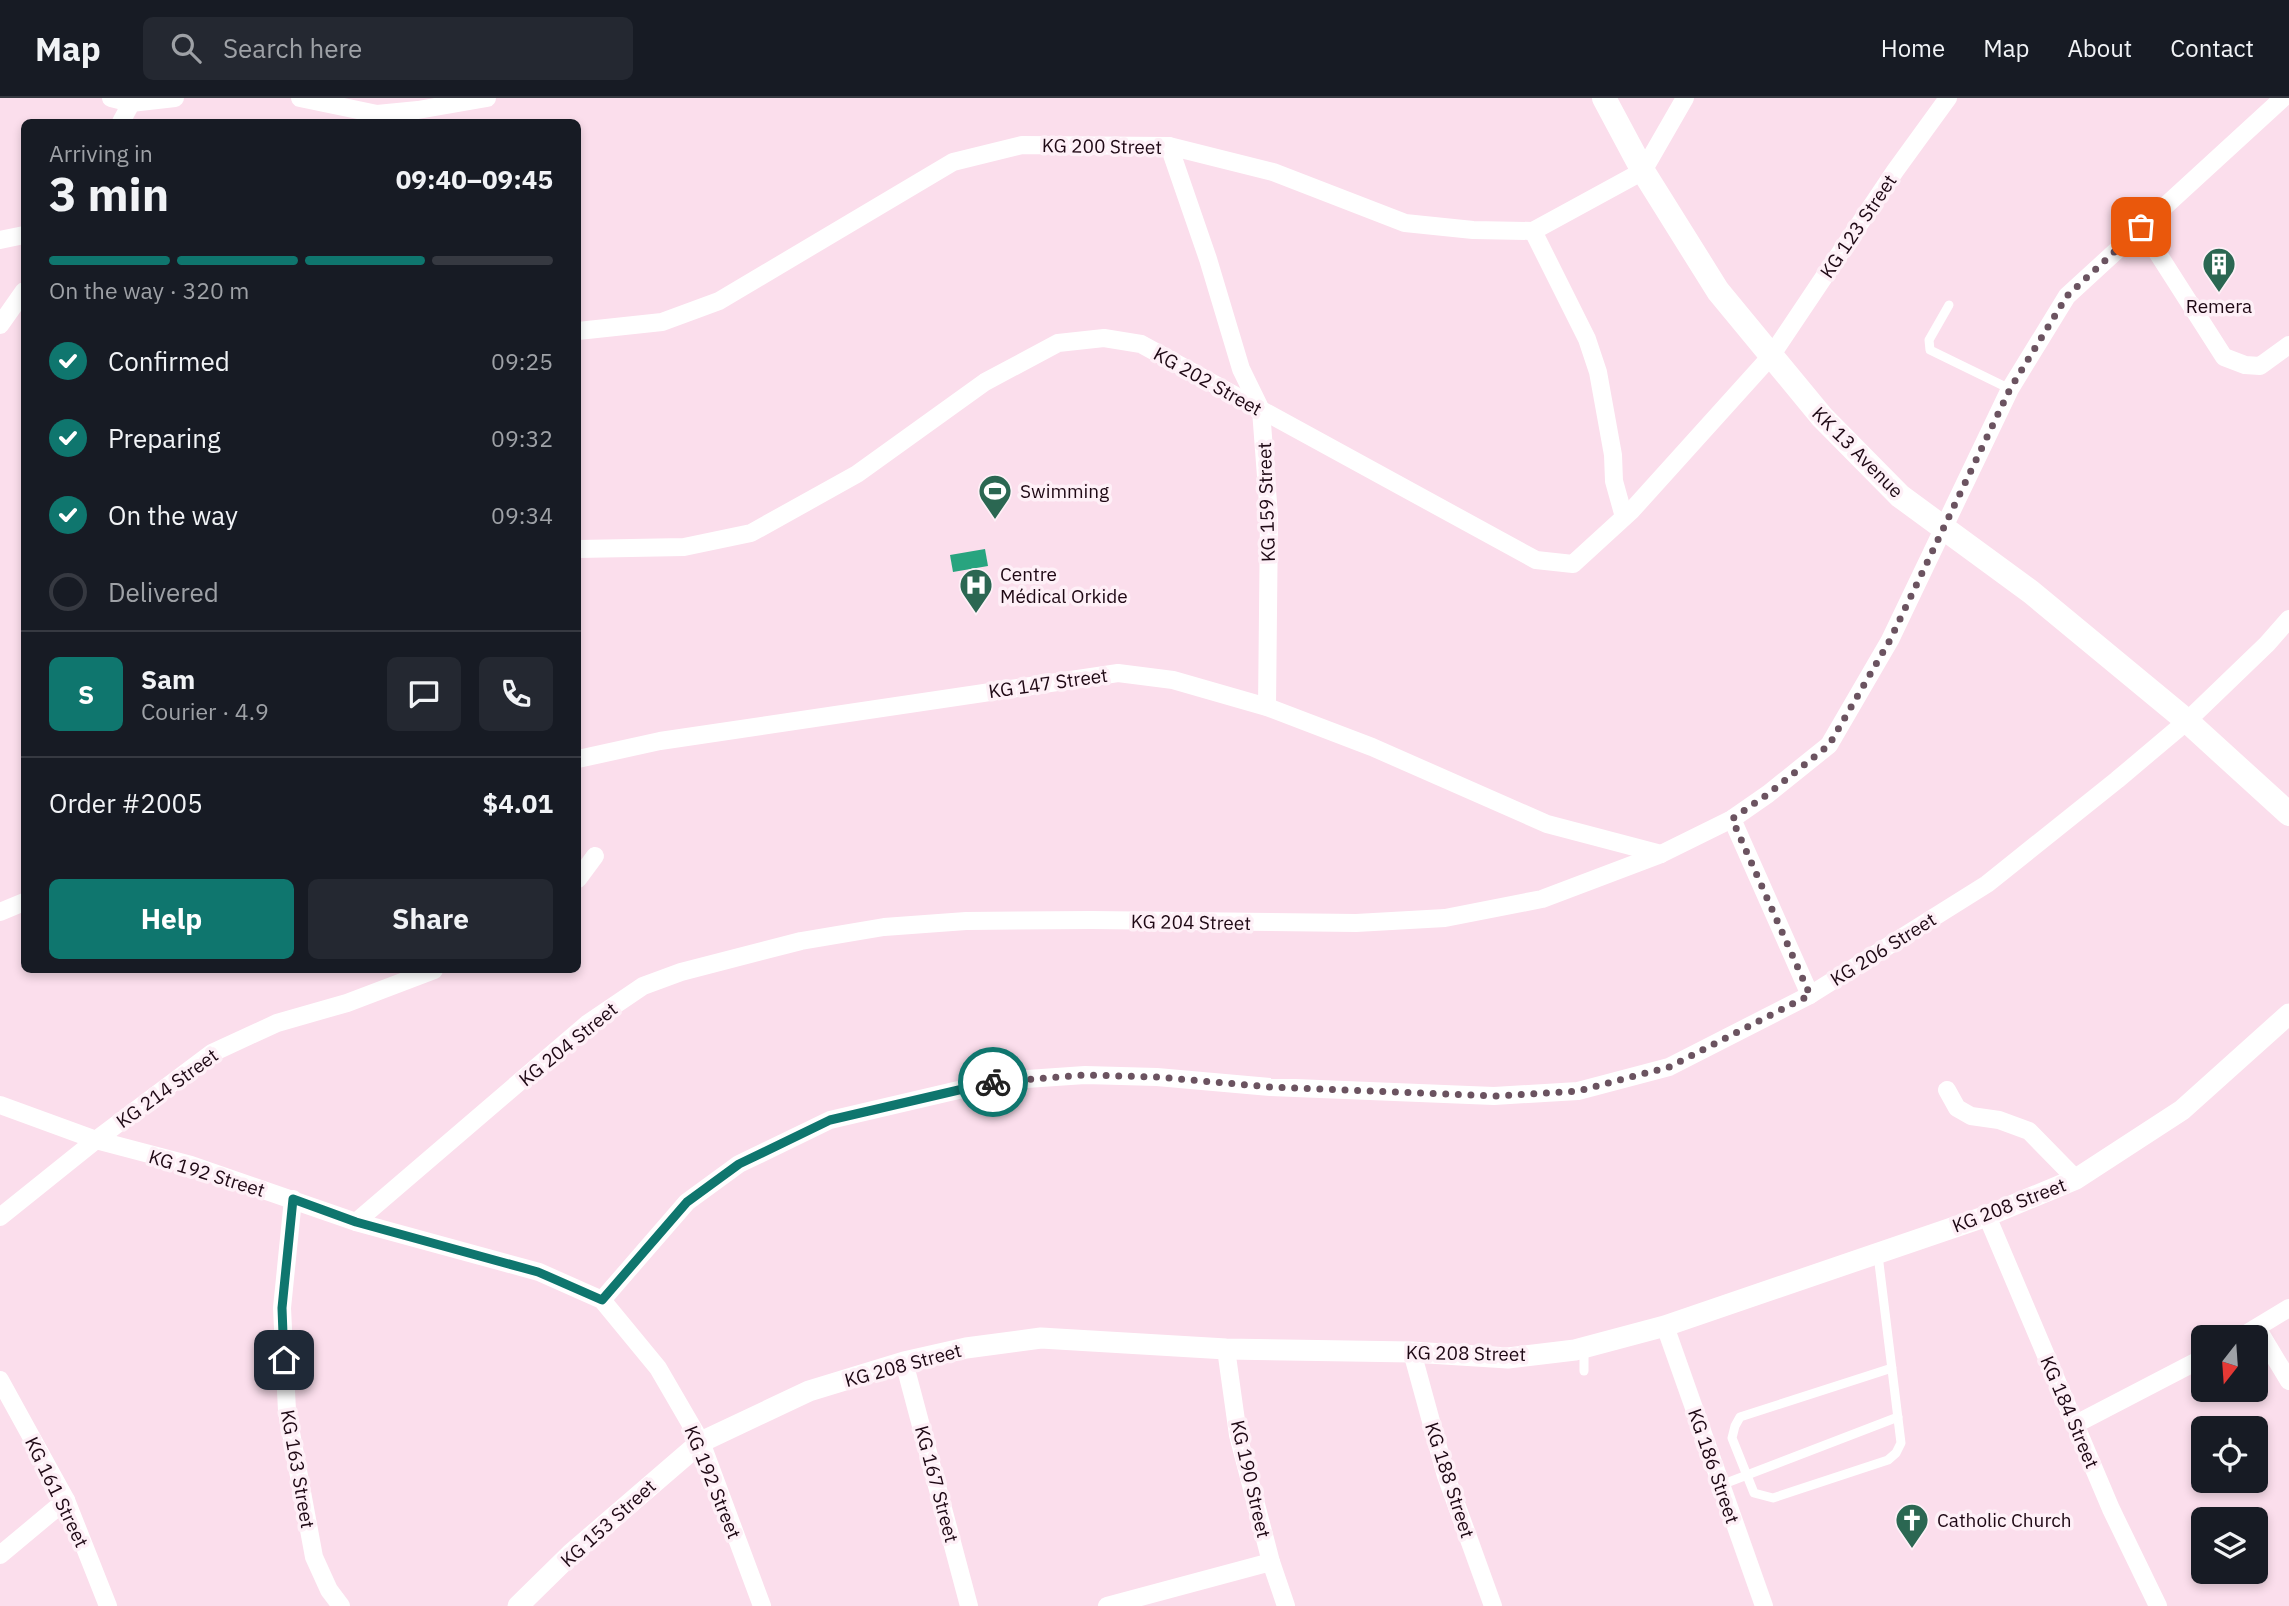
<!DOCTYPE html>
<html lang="en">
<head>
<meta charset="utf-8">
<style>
	:root { --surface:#171b24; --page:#242831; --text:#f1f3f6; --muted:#9ea1a6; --line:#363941; --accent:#0f766e }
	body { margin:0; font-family:"IBM Plex Sans",sans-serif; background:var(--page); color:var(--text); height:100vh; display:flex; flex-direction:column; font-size:26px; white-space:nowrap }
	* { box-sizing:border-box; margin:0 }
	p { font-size:23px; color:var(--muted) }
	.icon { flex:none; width:38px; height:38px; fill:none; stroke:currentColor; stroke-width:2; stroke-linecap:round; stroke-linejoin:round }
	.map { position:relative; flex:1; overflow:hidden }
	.sheet { position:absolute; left:21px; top:21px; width:560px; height:854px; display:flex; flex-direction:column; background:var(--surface); border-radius:10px; box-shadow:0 4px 10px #0003 }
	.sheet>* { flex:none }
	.needle { width:46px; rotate:197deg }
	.controls { position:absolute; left:2191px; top:1227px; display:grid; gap:14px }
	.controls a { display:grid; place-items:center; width:77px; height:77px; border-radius:10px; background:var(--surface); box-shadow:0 4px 10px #0003; font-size:35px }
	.pin { position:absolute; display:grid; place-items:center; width:60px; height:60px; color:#fff; margin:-30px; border-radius:14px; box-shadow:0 4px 10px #0006 }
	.courier { position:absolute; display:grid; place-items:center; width:70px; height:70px; margin:-35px; border:5px solid #0f766e; border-radius:50%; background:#fff; color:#222; box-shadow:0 2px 9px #0007 }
	.summary em { font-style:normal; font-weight:700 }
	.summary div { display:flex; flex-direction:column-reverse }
	.summary { display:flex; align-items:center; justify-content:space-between; height:119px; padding:0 28px }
	h1 { font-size:46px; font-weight:700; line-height:52px }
	.bar { display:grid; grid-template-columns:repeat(4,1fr); gap:10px 7px; align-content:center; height:84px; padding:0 28px }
	.bar i { height:9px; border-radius:5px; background:var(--line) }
	.bar .active { background:var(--accent) }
	.bar p { grid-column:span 4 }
	.line { display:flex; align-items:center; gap:18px; padding:0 28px; border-top:2px solid var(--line) }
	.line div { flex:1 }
	.round { display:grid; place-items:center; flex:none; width:74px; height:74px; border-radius:10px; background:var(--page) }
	ol { padding:0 28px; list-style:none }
	li { display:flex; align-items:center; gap:21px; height:77px }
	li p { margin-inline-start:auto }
	li .icon { padding:7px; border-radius:50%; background:var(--accent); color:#fff; stroke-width:4 }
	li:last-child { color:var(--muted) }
	li i { width:38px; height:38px; border:4px solid var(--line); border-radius:50% }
	.primary-button { display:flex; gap:14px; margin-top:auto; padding:14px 28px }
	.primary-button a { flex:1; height:80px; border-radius:10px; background:var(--accent); color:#fff; font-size:28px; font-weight:700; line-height:80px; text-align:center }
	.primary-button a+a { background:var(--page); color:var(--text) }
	header { display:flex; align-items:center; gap:42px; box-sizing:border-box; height:98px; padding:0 35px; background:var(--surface); border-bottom:2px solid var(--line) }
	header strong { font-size:33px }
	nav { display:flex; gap:38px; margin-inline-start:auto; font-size:24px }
	.search { width:490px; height:63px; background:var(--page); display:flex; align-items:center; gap:18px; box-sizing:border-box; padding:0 24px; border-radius:10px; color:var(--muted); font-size:26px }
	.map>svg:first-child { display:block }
	.water { fill:#28a47f }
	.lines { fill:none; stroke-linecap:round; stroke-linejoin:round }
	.service { stroke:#fff; stroke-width:9 }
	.minor { stroke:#fff; stroke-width:18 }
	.tertiary { stroke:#fff; stroke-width:21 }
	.secondary { stroke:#fff; stroke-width:24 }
	.done { stroke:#6b5360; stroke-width:7; stroke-dasharray:0 12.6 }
	.route { stroke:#0f766e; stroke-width:9 }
	.labels { text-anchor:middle; stroke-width:7; stroke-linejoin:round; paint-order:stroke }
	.street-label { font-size:19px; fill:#1e0814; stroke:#fef0f7 }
	.poi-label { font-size:19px; fill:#1e0814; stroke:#fef0f7; text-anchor:start }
</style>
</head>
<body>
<header>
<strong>Map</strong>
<div class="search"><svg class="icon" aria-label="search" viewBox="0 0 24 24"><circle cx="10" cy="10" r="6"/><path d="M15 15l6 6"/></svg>Search here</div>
<nav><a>Home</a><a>Map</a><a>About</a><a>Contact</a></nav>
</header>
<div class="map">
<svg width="2289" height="1508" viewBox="0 0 2289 1508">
	<rect width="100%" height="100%" fill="#fbdeec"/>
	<polygon class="water" points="985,451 988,468 953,474 950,457"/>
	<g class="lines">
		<g class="service">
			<polyline points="1949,207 1929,242 1930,252 2010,291"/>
			<polyline points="1878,1157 1901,1345 1896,1355 1888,1362 1773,1400 1754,1395 1732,1340 1735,1328 1740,1319 1892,1270"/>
			<polyline points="1584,1273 1584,1251"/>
			<polyline points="1721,1387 1898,1319"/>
		</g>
		<g class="minor">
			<polyline points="111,0 131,5 175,0"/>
			<polyline points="300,0 377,16 418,12 487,0"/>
			<polyline points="121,24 134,0"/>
			<polyline points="1169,48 1208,161 1241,271 1261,312 1269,418 1267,609"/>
			<polyline points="2141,129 2224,259 2245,267 2260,268 2289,247"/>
			<polyline points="1533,133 1587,241 1598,274 1613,357 1614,383 1624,419"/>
			<polyline points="0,142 24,137"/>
			<polyline points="0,227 24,193"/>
			<polyline points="578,233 662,224 719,203 953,64 1022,47 1169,48 1273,74 1405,125 1473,132 1533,133 1643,73 1685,0"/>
			<polyline points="578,451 684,449 751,435 857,376 985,284 1058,245 1104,240 1141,246 1536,462 1573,466 1632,412 1771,258 1895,73 1948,0"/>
			<polyline points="578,661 660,643 1118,575 1173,582 1267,609 1372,649 1547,726 1661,756"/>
			<polyline points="1732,721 1810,897"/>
			<polyline points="578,781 595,758"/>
			<polyline points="0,814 24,804"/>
			<polyline points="1947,992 1957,1010 1971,1018 1999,1022 2029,1033 2076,1081"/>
			<polyline points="0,1007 96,1042 191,1067 356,1124 539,1174 602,1202 658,1270 701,1344 762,1508"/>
			<polyline points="293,1101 282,1210 287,1313 314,1459 329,1492 341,1508"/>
			<polyline points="1987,1118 2111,1411 2158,1508"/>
			<polyline points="0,1119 96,1042 212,955 277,925 347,905 434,872"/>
			<polyline points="356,1124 587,926 643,888 681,874 801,843 884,829 966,823 1091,822 1356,825 1445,820 1542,801 1661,756 1732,721 1768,696 1829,647 1890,542 2010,291 2067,198 2283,0"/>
			<polyline points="602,1202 687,1104 739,1066 830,1022 997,983 1085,977 1157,979 1270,989 1494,998 1578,993 1669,969 1810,897 1987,786 2117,682 2187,623 2267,546 2289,521"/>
			<polyline points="1665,1228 1764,1508"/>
			<polyline points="2257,1230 2289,1283"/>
			<polyline points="2241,1239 2289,1210"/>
			<polyline points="1226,1251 1238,1337 1271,1464 1286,1508"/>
			<polyline points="1412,1254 1446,1378 1493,1508"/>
			<polyline points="904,1264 969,1508"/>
			<polyline points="0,1282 66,1402 108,1508"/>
			<polyline points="2076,1326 2203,1260"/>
			<polyline points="0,1457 66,1402"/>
			<polyline points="1107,1508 1271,1464"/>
		</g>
		<polyline class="tertiary" points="518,1508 571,1456 701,1344 809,1293 904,1264 966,1250 1041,1240 1226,1251 1412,1254 1508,1260 1575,1252 1665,1228 1987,1118 2076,1081 2182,1012 2289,916"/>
		<polyline class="secondary" points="1604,0 1643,73 1718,193 1822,319 1900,398 2031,494 2187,623 2289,716"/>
	</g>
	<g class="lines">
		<polyline class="done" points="993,984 1085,977 1157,979 1270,989 1494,998 1578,993 1669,969 1810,897 1732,721 1768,696 1829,647 1890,542 2010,291 2067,198 2141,129"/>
		<polyline class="route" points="284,1262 282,1210 293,1101 356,1124 538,1174 602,1202 687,1104 739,1066 830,1022 993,984"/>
	</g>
	<defs>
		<symbol id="building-pin" viewBox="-11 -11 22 30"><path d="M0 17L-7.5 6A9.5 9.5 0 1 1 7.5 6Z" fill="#2b6752" stroke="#fef0f7"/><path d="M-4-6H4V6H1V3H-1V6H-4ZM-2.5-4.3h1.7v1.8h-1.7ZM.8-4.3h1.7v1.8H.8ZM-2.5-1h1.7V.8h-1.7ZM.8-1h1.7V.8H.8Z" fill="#fff"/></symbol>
		<symbol id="stadium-pin" viewBox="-11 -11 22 30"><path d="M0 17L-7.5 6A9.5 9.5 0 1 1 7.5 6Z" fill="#2b6752" stroke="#fef0f7"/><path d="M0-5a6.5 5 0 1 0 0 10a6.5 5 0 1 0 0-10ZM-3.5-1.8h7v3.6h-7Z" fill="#fff"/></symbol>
		<symbol id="hospital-pin" viewBox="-11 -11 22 30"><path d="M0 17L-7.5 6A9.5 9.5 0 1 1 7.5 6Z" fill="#2b6752" stroke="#fef0f7"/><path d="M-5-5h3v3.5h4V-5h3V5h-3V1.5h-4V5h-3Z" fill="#fff"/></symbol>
		<symbol id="church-pin" viewBox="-11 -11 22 30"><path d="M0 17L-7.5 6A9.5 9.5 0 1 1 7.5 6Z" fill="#2b6752" stroke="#fef0f7"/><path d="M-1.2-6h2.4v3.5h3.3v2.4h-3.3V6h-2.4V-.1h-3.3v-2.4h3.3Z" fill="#fff"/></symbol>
	</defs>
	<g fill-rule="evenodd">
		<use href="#building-pin" x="2200" y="147" width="38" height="52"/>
		<use href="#stadium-pin" x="976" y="374" width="38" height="52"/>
		<use href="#hospital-pin" x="957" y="468" width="38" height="52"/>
		<use href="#church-pin" x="1893" y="1403" width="38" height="52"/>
	</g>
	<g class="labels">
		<g class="street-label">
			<text transform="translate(1102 48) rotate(1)" y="7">KG 200 Street</text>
			<text transform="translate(1858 128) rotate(-56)" y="7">KG 123 Street</text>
			<text transform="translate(1208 283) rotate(29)" y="7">KG 202 Street</text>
			<text transform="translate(1858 354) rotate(45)" y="7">KK 13 Avenue</text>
			<text transform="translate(1266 404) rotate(-92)" y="7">KG 159 Street</text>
			<text transform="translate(1048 585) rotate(-8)" y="7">KG 147 Street</text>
			<text transform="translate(1191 824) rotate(1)" y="7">KG 204 Street</text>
			<text transform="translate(1883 851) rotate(-32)" y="7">KG 206 Street</text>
			<text transform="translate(568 946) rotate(-39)" y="7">KG 204 Street</text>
			<text transform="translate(167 990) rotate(-36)" y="7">KG 214 Street</text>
			<text transform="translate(207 1075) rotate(17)" y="7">KG 192 Street</text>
			<text transform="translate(2009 1107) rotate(-21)" y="7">KG 208 Street</text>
			<text transform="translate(1466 1255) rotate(1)" y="7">KG 208 Street</text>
			<text transform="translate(903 1267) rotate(-15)" y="7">KG 208 Street</text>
			<text transform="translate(2070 1314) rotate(67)" y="7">KG 184 Street</text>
			<text transform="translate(1714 1368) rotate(71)" y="7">KG 186 Street</text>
			<text transform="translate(298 1371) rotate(80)" y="7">KG 163 Street</text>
			<text transform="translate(1251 1381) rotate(77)" y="7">KG 190 Street</text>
			<text transform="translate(1450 1382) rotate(72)" y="7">KG 188 Street</text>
			<text transform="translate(713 1384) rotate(68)" y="7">KG 192 Street</text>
			<text transform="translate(937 1386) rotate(75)" y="7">KG 167 Street</text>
			<text transform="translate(57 1394) rotate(64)" y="7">KG 161 Street</text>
			<text transform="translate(608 1425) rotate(-42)" y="7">KG 153 Street</text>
		</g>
		<g class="poi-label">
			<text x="2219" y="215" text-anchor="middle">Remera</text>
			<text x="1020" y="400">Swimming</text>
			<text x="1000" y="483">Centre<tspan x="1000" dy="22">Médical Orkide</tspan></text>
			<text x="1937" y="1429">Catholic Church</text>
		</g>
	</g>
</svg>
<div class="controls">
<a><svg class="needle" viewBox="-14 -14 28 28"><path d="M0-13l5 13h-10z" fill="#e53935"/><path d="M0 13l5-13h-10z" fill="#9ea1a6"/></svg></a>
<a><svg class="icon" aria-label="locate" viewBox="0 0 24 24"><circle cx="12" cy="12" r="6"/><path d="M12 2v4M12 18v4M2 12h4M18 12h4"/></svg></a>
<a><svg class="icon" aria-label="layers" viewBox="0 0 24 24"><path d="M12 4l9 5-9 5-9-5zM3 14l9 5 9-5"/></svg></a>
</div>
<div class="pin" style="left:2141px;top:129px;background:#ea580c"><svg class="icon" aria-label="bag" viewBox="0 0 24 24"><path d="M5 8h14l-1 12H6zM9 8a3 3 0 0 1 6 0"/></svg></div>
<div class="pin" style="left:284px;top:1262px;background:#1f2937"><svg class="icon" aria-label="home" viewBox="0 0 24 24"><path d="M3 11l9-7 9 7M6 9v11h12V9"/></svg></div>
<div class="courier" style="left:993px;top:984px"><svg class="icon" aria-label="bike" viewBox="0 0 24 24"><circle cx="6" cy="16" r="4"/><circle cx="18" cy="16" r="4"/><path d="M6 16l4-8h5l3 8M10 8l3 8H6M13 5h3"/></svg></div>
<section class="sheet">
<div class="summary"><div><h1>3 min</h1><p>Arriving in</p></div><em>09:40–09:45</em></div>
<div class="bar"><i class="active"></i><i class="active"></i><i class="active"></i><i></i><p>On the way · 320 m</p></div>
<ol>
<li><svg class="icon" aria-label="check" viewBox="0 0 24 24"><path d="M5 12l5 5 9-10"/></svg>Confirmed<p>09:25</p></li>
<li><svg class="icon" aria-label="check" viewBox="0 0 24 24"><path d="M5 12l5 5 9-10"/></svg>Preparing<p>09:32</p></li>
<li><svg class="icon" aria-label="check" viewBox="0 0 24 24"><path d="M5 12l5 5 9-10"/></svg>On the way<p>09:34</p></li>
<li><i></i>Delivered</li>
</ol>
<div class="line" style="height:126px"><b class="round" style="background:var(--accent);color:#fff">S</b><div><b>Sam</b><p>Courier · 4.9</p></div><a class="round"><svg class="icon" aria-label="chat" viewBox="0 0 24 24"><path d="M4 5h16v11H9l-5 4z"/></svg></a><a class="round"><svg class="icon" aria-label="phone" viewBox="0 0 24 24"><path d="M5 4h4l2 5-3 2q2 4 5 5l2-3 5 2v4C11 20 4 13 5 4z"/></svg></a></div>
<div class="line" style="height:91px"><div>Order #2005</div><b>$4.01</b></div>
<div class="primary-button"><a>Help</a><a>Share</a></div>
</section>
</div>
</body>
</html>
